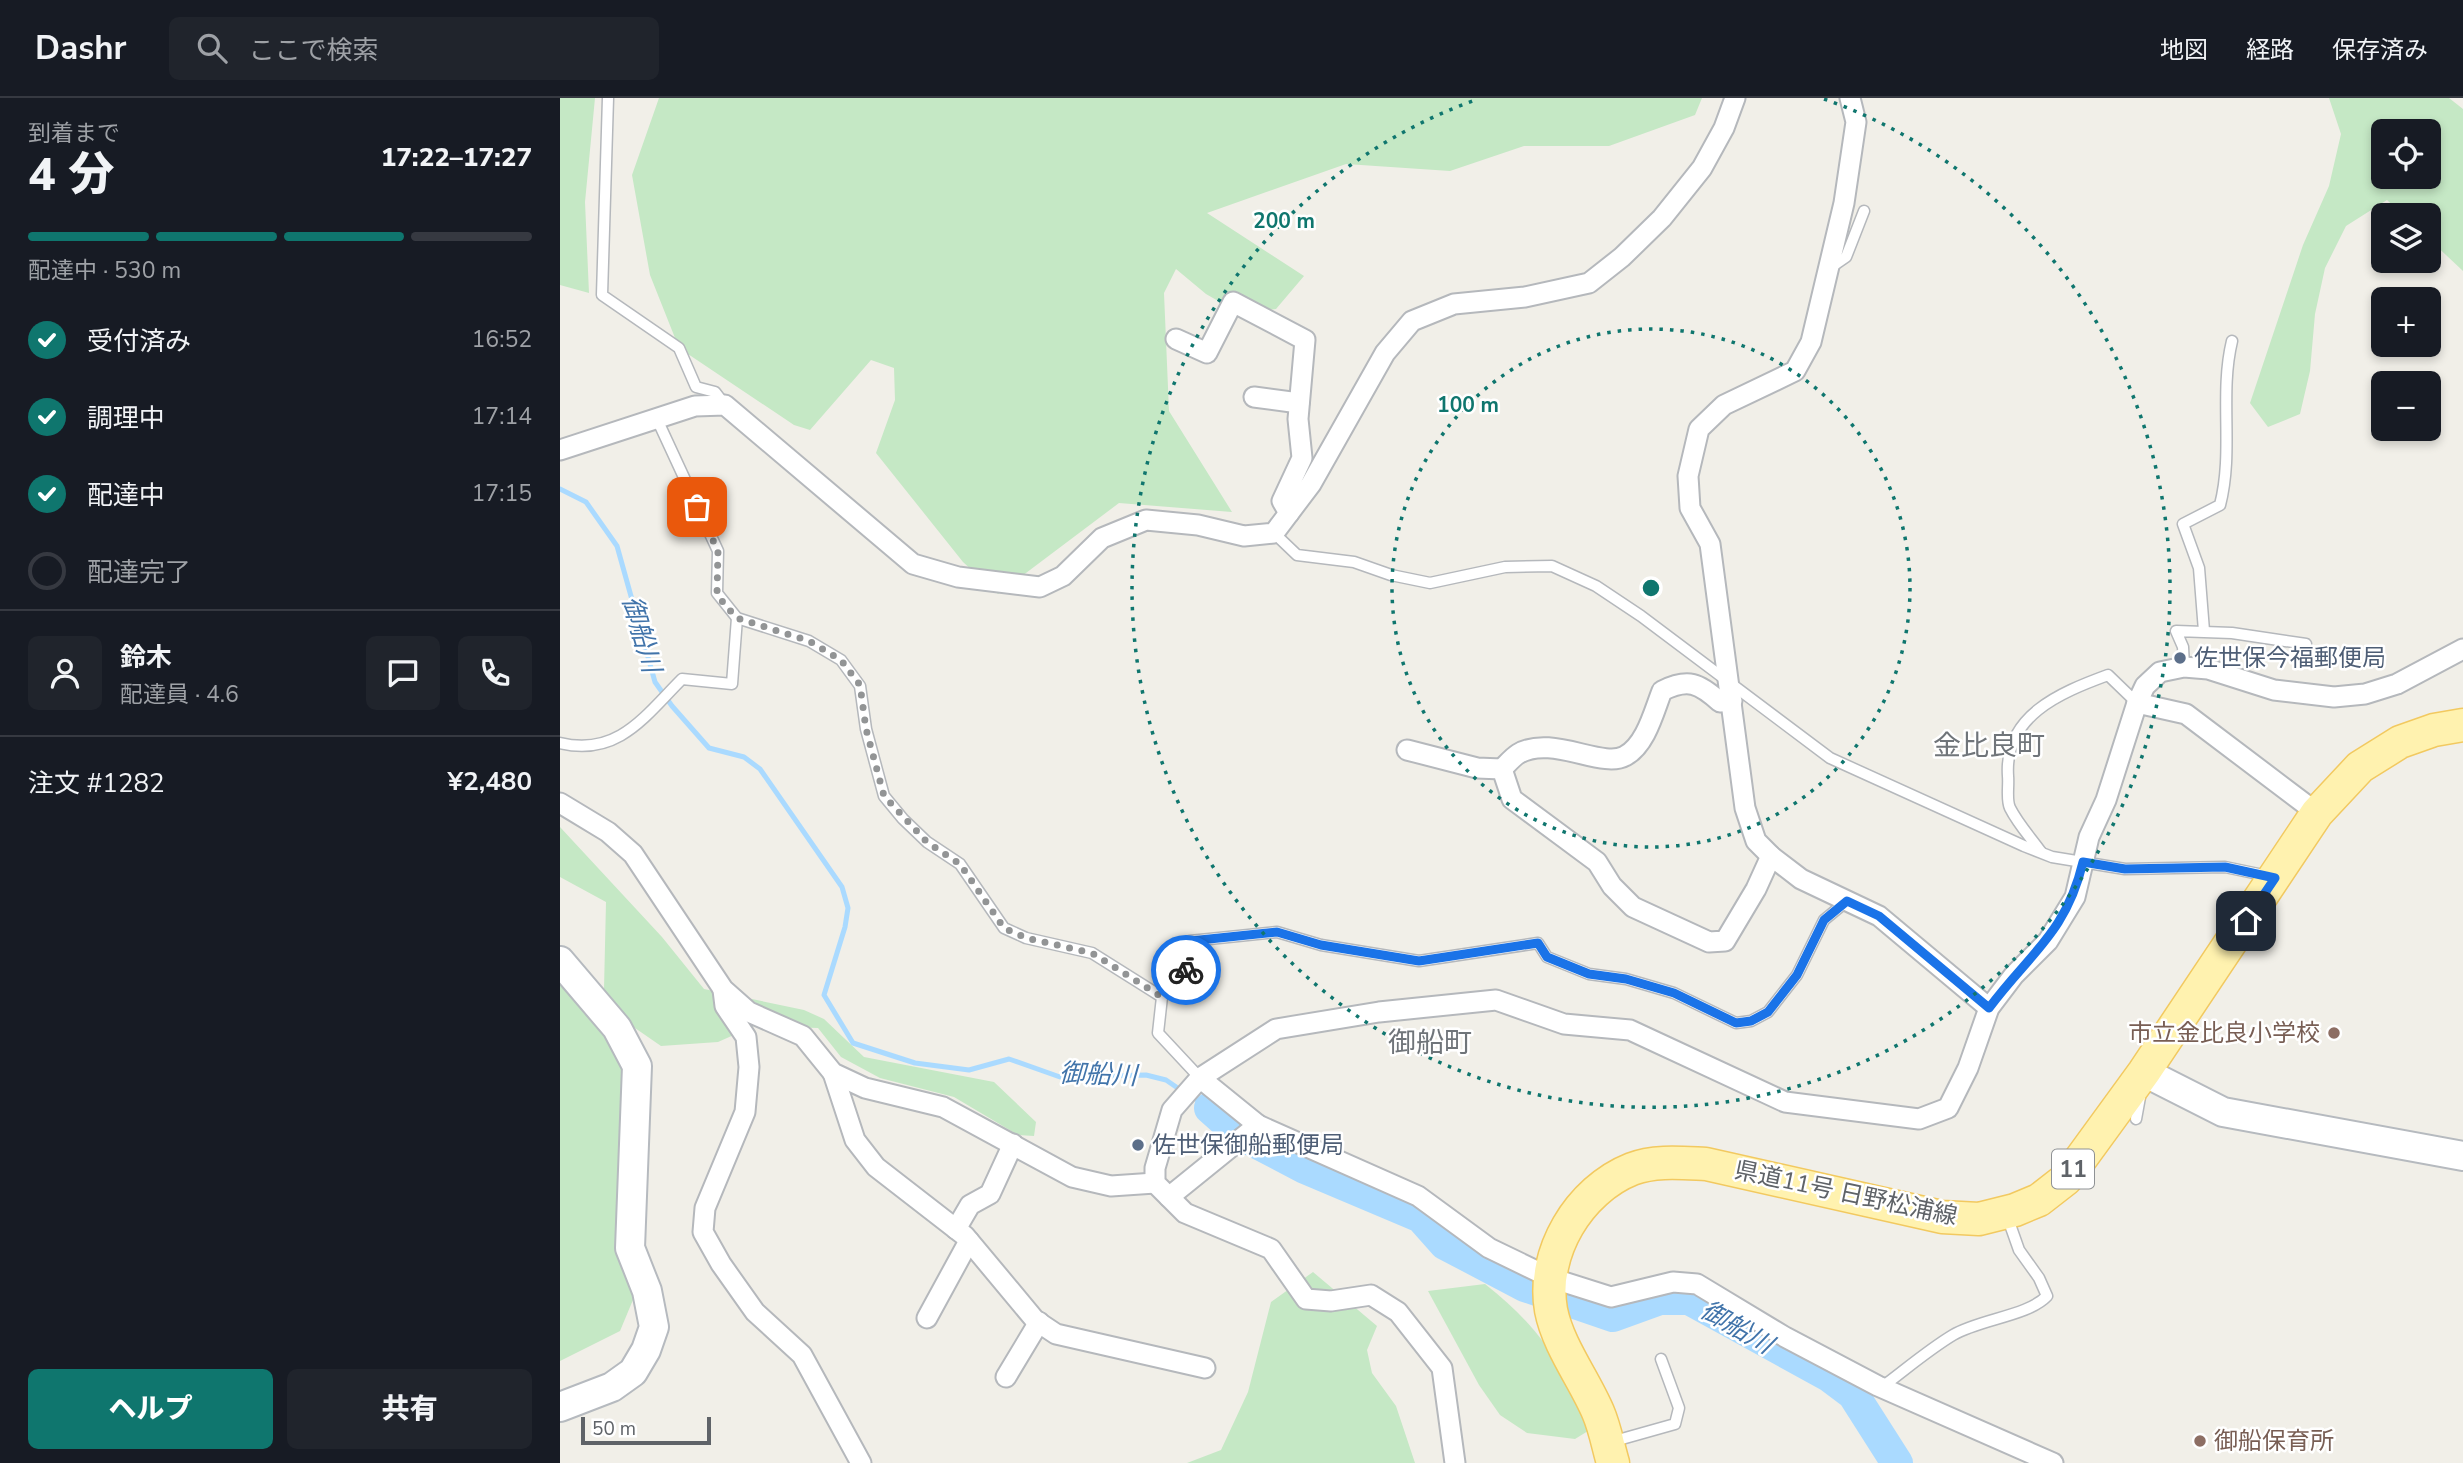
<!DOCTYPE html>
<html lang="ja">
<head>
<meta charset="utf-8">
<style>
	:root { --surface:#171b24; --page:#20242c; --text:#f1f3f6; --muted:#9ea1a6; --line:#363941; --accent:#0f766e }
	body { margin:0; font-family:"Nunito Sans","Noto Sans JP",sans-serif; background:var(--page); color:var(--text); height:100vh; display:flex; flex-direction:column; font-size:26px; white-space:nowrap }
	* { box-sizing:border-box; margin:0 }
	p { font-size:23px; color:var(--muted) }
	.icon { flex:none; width:38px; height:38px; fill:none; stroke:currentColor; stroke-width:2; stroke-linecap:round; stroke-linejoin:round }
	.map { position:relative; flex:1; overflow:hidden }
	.sheet { display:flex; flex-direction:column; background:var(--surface); width:560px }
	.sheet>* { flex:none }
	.buttons { position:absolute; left:1811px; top:21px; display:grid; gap:14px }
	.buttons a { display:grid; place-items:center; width:70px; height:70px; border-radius:10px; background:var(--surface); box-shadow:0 4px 10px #0003; font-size:35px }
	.scale { position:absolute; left:21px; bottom:18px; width:130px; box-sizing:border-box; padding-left:7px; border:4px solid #5f6368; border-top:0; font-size:19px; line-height:24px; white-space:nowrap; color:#5f6368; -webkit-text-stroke:5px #fff; paint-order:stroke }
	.pin { position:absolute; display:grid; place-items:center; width:60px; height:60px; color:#fff; margin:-30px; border-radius:14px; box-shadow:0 4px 10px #0006 }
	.courier { position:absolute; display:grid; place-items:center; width:70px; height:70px; margin:-35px; border:5px solid #1a73e8; border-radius:50%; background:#fff; color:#222; box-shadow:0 2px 9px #0007 }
	.headline em { font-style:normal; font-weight:800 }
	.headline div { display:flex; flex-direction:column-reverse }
	.headline { display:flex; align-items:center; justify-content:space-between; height:119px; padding:0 28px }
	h1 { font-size:46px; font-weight:800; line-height:52px }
	.bar { display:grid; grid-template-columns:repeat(4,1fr); gap:10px 7px; align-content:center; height:84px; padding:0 28px }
	.bar i { height:9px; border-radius:5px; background:var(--line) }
	.bar .active { background:var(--accent) }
	.bar p { grid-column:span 4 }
	.line { display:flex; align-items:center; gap:18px; padding:0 28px; border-top:2px solid var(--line) }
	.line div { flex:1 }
	.round { display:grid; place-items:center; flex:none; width:74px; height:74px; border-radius:10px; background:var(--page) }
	ol { padding:0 28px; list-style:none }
	li { display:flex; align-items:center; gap:21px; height:77px }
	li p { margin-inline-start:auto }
	li .icon { padding:7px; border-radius:50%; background:var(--accent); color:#fff; stroke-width:4 }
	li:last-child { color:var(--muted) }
	li i { width:38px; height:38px; border:4px solid var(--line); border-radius:50% }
	.primary-button { display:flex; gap:14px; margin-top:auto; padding:14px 28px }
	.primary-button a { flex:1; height:80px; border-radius:10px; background:var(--accent); color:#fff; font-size:28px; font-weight:800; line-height:80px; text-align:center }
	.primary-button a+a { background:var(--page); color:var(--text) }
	header { display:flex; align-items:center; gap:42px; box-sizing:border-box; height:98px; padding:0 35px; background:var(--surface); border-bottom:2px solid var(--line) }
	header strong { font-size:33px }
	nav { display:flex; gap:38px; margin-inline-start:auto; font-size:24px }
	.search { width:490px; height:63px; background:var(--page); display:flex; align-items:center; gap:18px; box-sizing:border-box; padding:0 24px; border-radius:10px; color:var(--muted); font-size:26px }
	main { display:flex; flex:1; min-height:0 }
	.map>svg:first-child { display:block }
	.green { fill:#c5e8c5; fill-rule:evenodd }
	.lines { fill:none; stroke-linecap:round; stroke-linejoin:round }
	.stream { stroke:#aadaff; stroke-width:5 }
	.river { stroke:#aadaff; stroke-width:32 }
	.lane-casing { stroke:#b5b8bc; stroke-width:13 }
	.street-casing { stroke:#b5b8bc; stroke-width:23 }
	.secondary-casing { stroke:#b6babf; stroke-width:32 }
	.primary-casing { stroke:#f2c960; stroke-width:35 }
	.lane { stroke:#fff; stroke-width:10 }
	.street { stroke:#fff; stroke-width:19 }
	.secondary { stroke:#fff; stroke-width:28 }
	.primary { stroke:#fff2af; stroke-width:32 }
	.done { stroke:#929495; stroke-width:7; stroke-dasharray:0 12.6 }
	.route { stroke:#1a73e8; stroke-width:9 }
	.ring { fill:none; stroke:#0f766e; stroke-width:3.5; stroke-dasharray:3.5 7 }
	.service-dot { fill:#5c6f8a; stroke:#fff; stroke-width:2.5 }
	.education-dot { fill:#8d6e63; stroke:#fff; stroke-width:2.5 }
	.labels { text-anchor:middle; stroke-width:5; stroke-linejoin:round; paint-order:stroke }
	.shield { fill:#fff; stroke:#8f9295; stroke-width:2 }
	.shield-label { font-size:23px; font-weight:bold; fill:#5f6368 }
	.service-label { font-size:24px; fill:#4e5e75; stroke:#fff; text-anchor:start }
	.education-label { font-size:24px; fill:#785e54; stroke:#fff; text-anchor:end }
	.street-label { font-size:24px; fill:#5f6368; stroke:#fff }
	.water-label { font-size:26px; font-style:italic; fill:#4174aa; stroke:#fff }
	.quarter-label { font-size:28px; fill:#70757a; stroke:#fff }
	.centre { fill:#0f766e; stroke:#fff; stroke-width:3.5 }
	.ring-label { font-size:21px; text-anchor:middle; font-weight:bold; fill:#0f766e; stroke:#fff; stroke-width:5; stroke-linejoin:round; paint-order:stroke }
</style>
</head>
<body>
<header>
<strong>Dashr</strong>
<div class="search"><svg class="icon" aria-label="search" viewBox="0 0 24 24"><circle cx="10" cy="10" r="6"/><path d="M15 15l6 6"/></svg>ここで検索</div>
<nav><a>地図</a><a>経路</a><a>保存済み</a></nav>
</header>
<main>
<section class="sheet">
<div class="headline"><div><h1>4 分</h1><p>到着まで</p></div><em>17:22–17:27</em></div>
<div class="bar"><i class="active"></i><i class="active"></i><i class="active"></i><i></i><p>配達中 · 530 m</p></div>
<ol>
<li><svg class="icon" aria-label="check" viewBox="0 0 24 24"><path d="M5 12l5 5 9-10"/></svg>受付済み<p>16:52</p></li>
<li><svg class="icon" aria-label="check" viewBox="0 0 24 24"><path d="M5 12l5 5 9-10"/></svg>調理中<p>17:14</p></li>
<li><svg class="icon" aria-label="check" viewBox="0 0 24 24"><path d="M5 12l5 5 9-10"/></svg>配達中<p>17:15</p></li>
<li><i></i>配達完了</li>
</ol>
<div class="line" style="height:126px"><a class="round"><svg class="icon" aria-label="person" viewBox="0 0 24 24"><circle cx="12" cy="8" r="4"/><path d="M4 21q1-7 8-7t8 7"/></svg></a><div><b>鈴木</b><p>配達員 · 4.6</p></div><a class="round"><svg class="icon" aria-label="chat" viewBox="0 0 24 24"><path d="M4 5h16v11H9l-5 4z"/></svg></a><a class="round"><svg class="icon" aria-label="phone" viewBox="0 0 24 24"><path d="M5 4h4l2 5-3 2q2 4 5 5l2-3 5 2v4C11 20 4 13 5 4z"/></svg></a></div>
<div class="line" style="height:91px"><div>注文 #1282</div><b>¥2,480</b></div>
<div class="primary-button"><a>ヘルプ</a><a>共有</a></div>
</section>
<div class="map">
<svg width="1903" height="1365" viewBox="0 0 1903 1365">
	<rect width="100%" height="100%" fill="#f1efe8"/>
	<g class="green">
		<polygon points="0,0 35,0 25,104 29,195 0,187"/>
		<polygon points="99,0 1142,0 1135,17 1049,48 964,48 890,73 786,66 647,115 744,178 716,211 679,215 646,196 616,171 604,195 609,313 672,414 559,405 438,496 403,464 316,355 335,302 334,270 311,262 250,332 234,327 119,250 90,177 72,77"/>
		<path d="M1769 0H1889L1903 11V173L1869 141V117H1843L1827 102 1786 128 1765 170 1755 216 1750 273 1740 316 1708 329 1690 305 1743 147 1769 88 1781 36ZM1824 33H1869V79H1824Z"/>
		<polygon points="0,729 102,839 144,891 244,912 264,921 304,959 434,984 476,1024 474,1038 458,1037 394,999 320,980 281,959 258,930 194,928 158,944 101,948 59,919 44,891 46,804 0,779"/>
		<polygon points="0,878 44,930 63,971 75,1197 60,1233 0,1263"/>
		<polygon points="753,1174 817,1228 807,1252 812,1275 836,1308 855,1365 627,1365 661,1352 688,1294 711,1204"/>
		<path d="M925 1186C979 1228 1007 1270 1028 1333L1015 1341 967 1335 940 1317 919 1287 868 1193Z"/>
	</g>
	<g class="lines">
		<g class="stream">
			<polyline points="0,391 26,404 57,448 95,584 112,608 149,650 184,659 200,671 282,789 288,810 285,829 264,897 293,945 355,965 409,972 449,961 500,979 586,977 606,982 622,993"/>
			<polyline points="631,998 650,1010"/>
		</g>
		<polyline class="river" points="650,1010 678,1035 745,1070 861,1119 885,1146 965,1188 1053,1218 1100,1201 1129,1201 1269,1278 1293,1296 1337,1365"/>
		<defs>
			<g id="lane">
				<polyline points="48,0 42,197 119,250 136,289 155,294 165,307"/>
				<polyline points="1270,170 1286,159 1304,113"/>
				<polyline points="96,319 158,453 157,495 177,520 249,543 281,562 300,588 306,631 324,698 343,721 367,744 400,766 444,830 466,840 532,855 602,899 598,935 640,980"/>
				<polyline points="714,435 737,457 794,464 831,477 870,485 945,469 992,468 1036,488 1081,518 1270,660 1464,748 1492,759 1565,771 1665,769 1708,778"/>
				<path d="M1644 533 1639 470 1623 426 1660 407C1674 353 1659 297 1672 243"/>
				<polyline points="1624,569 1623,549 1616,533 1672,535 1746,546"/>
				<path d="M0 645C58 659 85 618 122 581L172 586 177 520"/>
				<path d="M1481 754C1471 740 1458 726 1450 710 1446 702 1449 688 1448 678 1444 618 1499 595 1548 577L1577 605"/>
				<polyline points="602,899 626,875 630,843 717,834 761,847 859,863 978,845 987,859 1029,876 1066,881 1114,895 1176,925 1191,923 1208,914 1237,877 1264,822 1287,803"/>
				<polyline points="1576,1021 1580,999"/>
				<path d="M1322 1289C1345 1272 1368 1252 1393 1237 1420 1221 1468 1218 1487 1198L1479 1180 1459 1152 1447 1118"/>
				<polyline points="1051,1344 1115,1326 1119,1310 1101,1261"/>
			</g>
			<g id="street">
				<polyline points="1290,0 1296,24 1284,105 1251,244 1235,273 1164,307 1139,331 1128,378 1130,410 1150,446 1185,710 1196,743 1211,758 1241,781 1319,818 1429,910"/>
				<polyline points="616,241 647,255 673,204 745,242 738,321 742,360 722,403 729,415"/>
				<polyline points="694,299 739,305"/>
				<polyline points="0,352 135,308 165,307 353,466 398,479 480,489 503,478 542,440 586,422 638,427 684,438 714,435 751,386 825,255 852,223 894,206 965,199 1029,185 1062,159 1102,120 1142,70 1164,30 1175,0"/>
				<polyline points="1577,605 1626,616 1757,715"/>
				<polyline points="847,652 917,670 942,671 952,701 1037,764 1052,788 1073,809 1149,844 1165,843 1196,791 1211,758"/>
				<path d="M942 671C947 666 953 659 958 656 991 636 1042 671 1065 658 1086 647 1094 613 1102 593 1128 580 1139 585 1160 604L1172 603"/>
				<polyline points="0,705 48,734 73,756 163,891 189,914 243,938 273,975 305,990 383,1009 512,1079 551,1088 595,1085"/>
				<polyline points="163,892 165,908 186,939 189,969 185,1014 145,1110 143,1134 161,1166 195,1214 242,1257 301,1365"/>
				<polyline points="273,975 295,1042 316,1069 405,1138 475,1222 496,1236 645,1270"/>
				<polyline points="640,980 698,1027 858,1098 929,1150 991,1180 1051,1199 1113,1184 1137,1186 1225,1239 1318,1288 1493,1365"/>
				<polyline points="609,1099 698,1027"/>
				<polyline points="396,1131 410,1107 430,1096 453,1046"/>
				<polyline points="367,1220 409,1143"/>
				<polyline points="446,1279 479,1224"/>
				<polyline points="895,1365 882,1270 838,1214 811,1197 771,1203 746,1201 711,1151 625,1115 595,1085 595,1070 612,1012 640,980 716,931 819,914 936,902 1004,926 1070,932 1225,1004 1359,1021 1388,1010 1408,970 1429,910 1454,877 1488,843 1515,799 1529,739 1546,702 1577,605 1585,588 1600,574 1624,569 1648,571 1714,592 1774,599 1805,596 1837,586 1903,551"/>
			</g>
			<g id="secondary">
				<polyline points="0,863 57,930 77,968 70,1150 87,1193 94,1229 86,1252 73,1274 52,1289 0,1309"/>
				<polyline points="1584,974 1663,1014 1903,1058"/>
			</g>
			<path id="primary" d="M1053 1365C1048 1348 1045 1330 1038 1314 1024 1281 998 1248 991 1212 981 1155 1019 1092 1072 1071 1095 1062 1123 1065 1146 1066L1382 1119 1419 1121 1455 1112 1479 1102 1506 1081 1584 974 1757 715 1800 669 1840 644 1874 632 1903 627"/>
		</defs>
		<use href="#lane" class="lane-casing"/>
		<use href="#street" class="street-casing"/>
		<use href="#secondary" class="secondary-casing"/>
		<use href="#primary" class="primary-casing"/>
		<use href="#lane" class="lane"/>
		<use href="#street" class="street"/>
		<use href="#secondary" class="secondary"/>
		<use href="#primary" class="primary"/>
	</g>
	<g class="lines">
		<polyline class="done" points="137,409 158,453 157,495 164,506 177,520 249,543 281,562 300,587 306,631 324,698 367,744 400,766 444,830 466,840 532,855 602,899 617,887 626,872"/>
		<path class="route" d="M626 872 630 843 717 834 761 847 859 863 978 845 987 859 1029 876 1066 881 1114 895 1176 925 1191 923 1208 914 1237 877 1264 822 1287 803 1319 818 1429 910C1470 855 1506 835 1523 764L1565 771 1665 769 1715 780 1686 823"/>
	</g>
	<g class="ring">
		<circle cx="1091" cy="490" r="259"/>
		<path d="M1264 1A519 519 0 1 1 918 1"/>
	</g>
	<g class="service-dot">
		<circle cx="1620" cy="560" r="7"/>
		<circle cx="578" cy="1047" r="7"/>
	</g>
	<g class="education-dot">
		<circle cx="1774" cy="935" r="7"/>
		<circle cx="1640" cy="1343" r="7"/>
	</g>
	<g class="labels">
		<rect class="shield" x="1492" y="1051.5" width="42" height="39" rx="5"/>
		<g class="shield-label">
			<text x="1513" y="1079">11</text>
		</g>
		<g class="service-label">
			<text x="1634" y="568">佐世保今福郵便局</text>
			<text x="592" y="1055">佐世保御船郵便局</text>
		</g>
		<g class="education-label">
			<text x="1760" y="943">市立金比良小学校</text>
			<text x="1654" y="1351" text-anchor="start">御船保育所</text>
		</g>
		<g class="street-label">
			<text transform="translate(1286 1095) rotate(12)" y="8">県道11号 日野松浦線</text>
		</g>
		<g class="water-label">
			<text transform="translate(82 536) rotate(74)" y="9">御船川</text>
			<text transform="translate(538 976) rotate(2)" y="9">御船川</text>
			<text transform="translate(1177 1229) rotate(30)" y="9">御船川</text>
		</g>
		<g class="quarter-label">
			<text x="1429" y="657">金比良町</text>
			<text x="870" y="954">御船町</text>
		</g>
	</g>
	<circle cx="1091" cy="490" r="10" class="centre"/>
	<g class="ring-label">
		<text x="724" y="130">200 m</text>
		<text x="908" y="314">100 m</text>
	</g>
</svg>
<div class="buttons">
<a><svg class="icon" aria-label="locate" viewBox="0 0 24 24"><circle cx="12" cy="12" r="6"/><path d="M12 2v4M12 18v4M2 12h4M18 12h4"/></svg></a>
<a><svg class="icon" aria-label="layers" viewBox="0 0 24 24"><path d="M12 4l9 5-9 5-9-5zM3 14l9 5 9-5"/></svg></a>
<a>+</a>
<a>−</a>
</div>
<div class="scale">50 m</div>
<div class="pin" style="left:137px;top:409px;background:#ea580c"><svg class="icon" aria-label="bag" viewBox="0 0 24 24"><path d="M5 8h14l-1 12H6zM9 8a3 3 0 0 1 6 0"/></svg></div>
<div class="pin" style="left:1686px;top:823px;background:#1f2937"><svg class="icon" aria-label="home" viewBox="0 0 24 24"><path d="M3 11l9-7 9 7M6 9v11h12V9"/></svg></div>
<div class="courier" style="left:626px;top:872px"><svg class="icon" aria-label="bike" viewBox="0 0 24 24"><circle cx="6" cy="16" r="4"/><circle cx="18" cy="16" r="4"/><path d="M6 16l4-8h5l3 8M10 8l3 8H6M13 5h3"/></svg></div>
</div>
</main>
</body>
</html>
